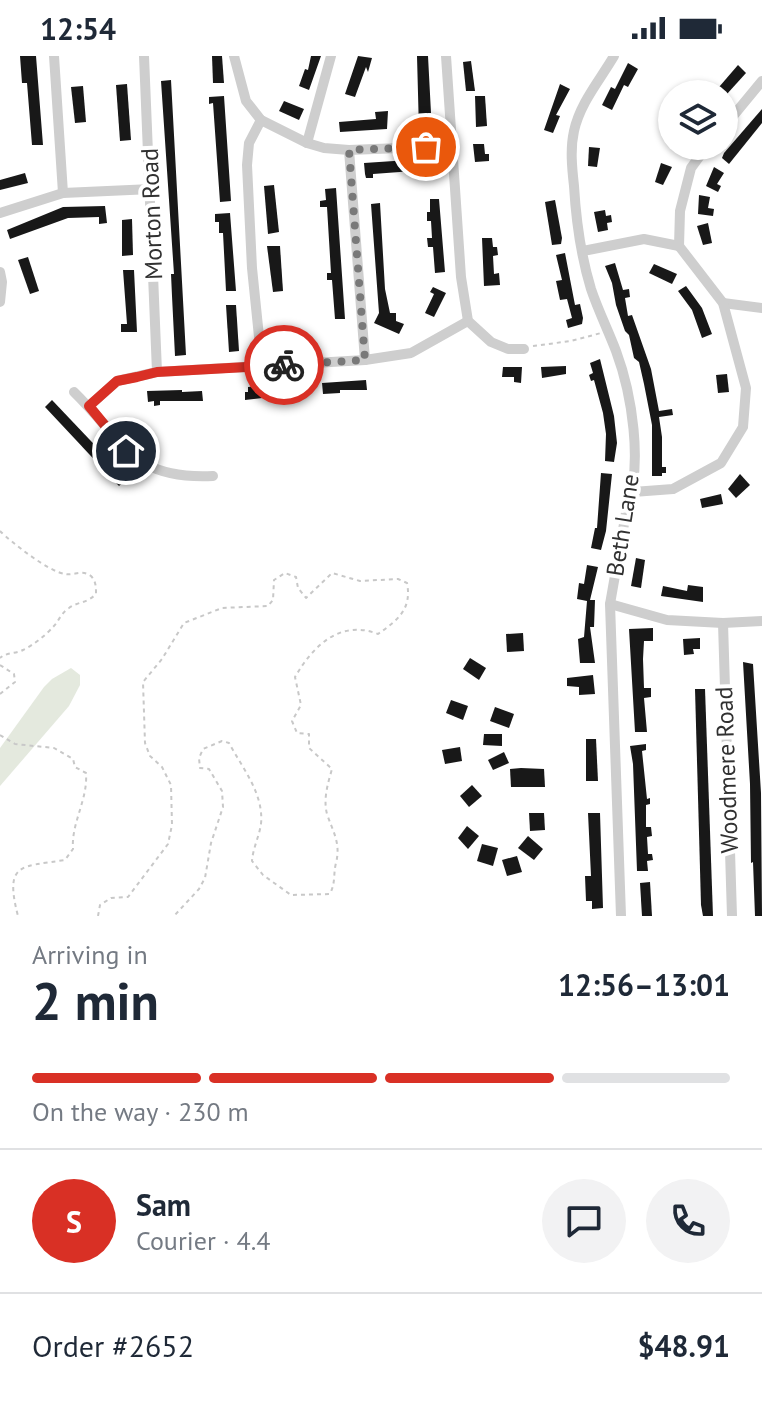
<!DOCTYPE html>
<html lang="en">
<head>
<meta charset="utf-8">
<style>
	:root { --surface:#fff; --page:#f2f2f3; --text:#1f2937; --muted:#747a83; --line:#e0e1e3; --accent:#d93025 }
	body { margin:0; font-family:"PT Sans",sans-serif; background:var(--page); color:var(--text); height:100vh; display:flex; flex-direction:column; font-size:30px; white-space:nowrap }
	* { box-sizing:border-box; margin:0 }
	p { font-size:26px; color:var(--muted) }
	.icon { flex:none; width:44px; height:44px; fill:none; stroke:currentColor; stroke-width:2; stroke-linecap:round; stroke-linejoin:round }
	.map { position:relative; height:860px; overflow:hidden }
	.details { display:flex; flex-direction:column; background:var(--surface); flex:1 }
	.details>* { flex:none }
	.tools { position:absolute; left:658px; top:24px; display:grid; gap:16px }
	.tools a { display:grid; place-items:center; width:80px; height:80px; border-radius:50%; background:var(--surface); box-shadow:0 2px 6px #0004; font-size:40px }
	.pin { position:absolute; display:grid; place-items:center; width:68px; height:68px; color:#fff; margin:-34px; border:4px solid #fff; border-radius:50%; box-shadow:0 2px 8px #0007 }
	.courier { position:absolute; display:grid; place-items:center; width:80px; height:80px; margin:-40px; border:6px solid #d93025; border-radius:50%; background:#fff; color:#222; box-shadow:0 2px 10px #0007 }
	.summary em { font-style:normal; font-weight:700 }
	.summary div { display:flex; flex-direction:column-reverse }
	.summary { display:flex; align-items:center; justify-content:space-between; height:136px; padding:0 32px }
	h1 { font-size:52px; font-weight:700; line-height:60px }
	.bar { display:grid; grid-template-columns:repeat(4,1fr); gap:12px 8px; align-content:center; height:96px; padding:0 32px }
	.bar i { height:10px; border-radius:6px; background:var(--line) }
	.bar .selected { background:var(--accent) }
	.bar p { grid-column:span 4 }
	.line { display:flex; align-items:center; gap:20px; padding:0 32px; border-top:2px solid var(--line) }
	.line div { flex:1 }
	.round { display:grid; place-items:center; flex:none; width:84px; height:84px; border-radius:42px; background:var(--page) }
	.status { display:flex; justify-content:space-between; align-items:center; height:56px; padding:0 40px; background:var(--surface); direction:ltr }
	.status svg { height:22px; fill:currentColor }
	.map>svg:first-child { display:block }
	.green { fill:#e4e9de }
	.building { fill:#181818 }
	.lines { fill:none; stroke-linecap:round; stroke-linejoin:round }
	.path { stroke:#c8c8c8; stroke-width:2; stroke-dasharray:4 4; stroke-linecap:butt }
	.minor { stroke:#cecece; stroke-width:10 }
	.done { stroke:#797979; stroke-width:8; stroke-dasharray:0 14.4 }
	.route { stroke:#d93025; stroke-width:10 }
	.labels { text-anchor:middle; stroke-width:8; stroke-linejoin:round; paint-order:stroke }
	.street-label { font-size:24px; fill:#313131; stroke:#fff }
</style>
</head>
<body>
<div class="status"><b>12:54</b><svg viewBox="0 0 49 12"><path d="M0 12V9h3v3zM5 12V6h3v6zM10 12V3h3v9zM15 12V0h3v12zM26 1h20v11H26zM47 4h2v5h-2z"/></svg></div>
<div class="map">
<svg width="762" height="860" viewBox="0 0 762 860">
	<rect width="100%" height="100%" fill="#fff"/>
	<polygon class="green" points="71,612 80,619 80,629 69,650 0,730 0,692 44,631 52,623"/>
	<g class="building">
		<polygon points="20,0 36,0 43,89 32,89 27,27 22,27"/>
		<polygon points="212,0 222,0 224,27 213,27"/>
		<polygon points="311,0 321,0 309,34 299,30 305,13 308,14"/>
		<polygon points="358,0 372,2 368,16 366,11 355,41 345,38"/>
		<polygon points="417,0 428,0 431,57 428,57 430,74 419,75"/>
		<polygon points="471,5 475,35 466,35 463,6"/>
		<polygon points="628,7 638,13 628,31 624,29 612,54 602,49 611,31 615,33"/>
		<polygon points="738,9 746,17 727,38 713,38"/>
		<polygon points="171,24 186,299 175,300 172,240 171,218 174,218 161,25"/>
		<polygon points="127,28 131,84 120,85 116,29"/>
		<polygon points="560,28 570,33 556,59 560,60 553,77 544,74"/>
		<polygon points="83,30 86,66 75,67 71,31"/>
		<polygon points="224,40 231,145 220,146 213,47 209,48 209,41"/>
		<polygon points="475,40 485,40 487,70 476,71"/>
		<polygon points="284,45 304,53 299,64 279,55"/>
		<polygon points="762,53 762,67 729,108 722,102 724,97"/>
		<polygon points="388,55 387,73 340,76 339,66 376,63 375,56"/>
		<polygon points="473,88 484,88 485,98 489,98 489,105 475,106"/>
		<polygon points="589,91 600,92 597,111 588,110"/>
		<polygon points="439,102 440,113 373,118 373,122 366,122 365,118 364,107"/>
		<polygon points="661,107 672,111 663,129 655,126"/>
		<polygon points="714,111 724,117 717,128 721,130 718,136 706,130"/>
		<polygon points="25,117 28,127 0,134 0,124"/>
		<polygon points="274,129 279,176 268,178 264,130"/>
		<polygon points="336,132 345,263 335,263 332,224 327,224 327,217 331,217 327,151 320,151 320,145 326,144 325,133"/>
		<polygon points="699,139 710,141 708,152 714,153 713,160 698,158"/>
		<polygon points="430,143 439,143 445,216 435,217 433,191 428,191 427,182 432,182 431,165 427,165 427,156 430,156"/>
		<polygon points="555,144 562,182 561,188 552,189 545,146"/>
		<polygon points="380,147 385,233 390,257 396,257 396,265 404,268 399,278 374,267 379,257 371,148"/>
		<polygon points="105,150 107,167 99,168 99,161 68,162 10,183 7,174 63,151"/>
		<polygon points="605,154 606,160 611,159 612,166 607,167 608,174 598,176 594,156"/>
		<polygon points="230,157 236,235 226,235 223,177 219,177 219,166 215,166 215,158"/>
		<polygon points="132,163 133,199 122,200 122,164"/>
		<polygon points="708,167 712,187 703,189 697,170"/>
		<polygon points="482,182 492,182 493,191 497,191 498,199 493,200 494,218 499,217 500,229 484,230"/>
		<polygon points="267,190 280,190 283,235 273,236"/>
		<polygon points="565,197 575,249 580,248 583,262 582,268 568,272 566,264 572,262 567,243 560,244 556,225 562,224 556,199"/>
		<polygon points="28,201 39,235 30,238 18,204"/>
		<polygon points="615,207 623,234 629,233 630,241 625,242 628,260 632,259 651,313 659,355 672,353 673,359 659,361 662,381 662,411 666,411 666,417 662,417 662,420 652,420 652,369 644,328 639,306 634,302 629,279 625,275 616,249 612,227 605,210"/>
		<polygon points="654,208 677,218 672,228 649,217"/>
		<polygon points="123,214 134,214 137,276 121,276 121,268 127,268"/>
		<polygon points="686,230 702,252 712,278 702,282 692,254 678,235"/>
		<polygon points="433,231 446,237 434,261 425,257 434,238 430,236"/>
		<polygon points="226,249 236,249 239,295 229,296"/>
		<polygon points="600,303 614,360 617,387 614,406 605,405 606,378 603,357 594,324 591,325 589,319 593,317 590,307"/>
		<polygon points="566,310 566,318 542,322 541,311"/>
		<polygon points="503,311 522,311 521,327 514,326 514,321 502,321"/>
		<polygon points="727,318 729,336 718,337 716,319"/>
		<polygon points="366,324 367,334 340,334 340,337 323,338 322,327"/>
		<polygon points="310,327 311,336 245,344 245,336 248,336 248,331 258,330 258,333"/>
		<polygon points="182,334 182,336 202,335 203,345 160,345 160,349 154,350 154,345 148,346 147,335"/>
		<polygon points="52,344 127,423 119,430 45,351"/>
		<polygon points="601,417 612,418 606,475 601,494 591,492 595,472 597,472"/>
		<polygon points="740,418 750,429 736,442 728,433"/>
		<polygon points="721,438 723,448 702,452 700,443"/>
		<polygon points="636,502 645,504 641,532 631,530"/>
		<polygon points="587,509 598,511 590,544 595,544 594,571 590,571 595,607 580,607 578,583 584,581 587,545 577,543 579,527 584,528"/>
		<polygon points="688,529 703,531 703,546 661,540 663,530 687,535"/>
		<polygon points="653,572 653,585 644,585 643,603 644,632 651,632 651,641 644,642 647,676 635,676 629,573"/>
		<polygon points="523,577 524,595 507,596 506,578"/>
		<polygon points="700,582 700,593 693,593 694,598 684,599 683,583"/>
		<polygon points="470,602 486,612 479,624 463,613"/>
		<polygon points="743,606 753,608 761,737 762,860 755,860 753,806 751,807 750,728"/>
		<polygon points="593,619 595,638 579,639 579,631 567,630 567,622"/>
		<polygon points="695,633 705,633 713,860 703,860 701,849"/>
		<polygon points="451,644 468,650 463,664 446,657"/>
		<polygon points="495,651 514,658 509,672 490,665"/>
		<polygon points="484,678 502,678 502,690 483,689"/>
		<polygon points="586,683 596,683 598,725 586,725"/>
		<polygon points="646,688 646,694 642,695 647,743 650,742 650,748 646,749 646,771 651,771 652,780 647,781 648,798 652,798 653,804 647,805 648,815 637,815 633,708 630,690"/>
		<polygon points="460,691 462,705 445,708 442,694"/>
		<polygon points="504,696 509,707 493,714 488,704"/>
		<polygon points="521,712 544,713 545,731 511,731 510,713"/>
		<polygon points="472,729 482,740 469,751 460,740"/>
		<polygon points="529,757 544,757 545,774 530,775"/>
		<polygon points="588,757 600,757 603,852 592,853 592,845 586,845 585,820 591,820"/>
		<polygon points="467,770 479,780 468,793 458,782"/>
		<polygon points="528,780 543,793 534,804 518,792"/>
		<polygon points="482,788 498,792 493,810 477,805"/>
		<polygon points="517,800 522,816 507,820 502,804"/>
		<polygon points="650,826 652,860 642,860 640,827"/>
	</g>
	<g class="lines">
		<g class="path">
			<polyline points="533,290 571,285 601,277"/>
			<path d="M0 475C11 486 49 516 65 518 74 520 82 513 91 520 96 525 96 531 96 538 86 548 79 545 69 552 61 557 59 565 53 571 46 579 32 590 23 594 15 598 7 596 0 602"/>
			<polyline points="0,609 14,618 15,626 0,638"/>
			<path d="M0 679 15 688 54 692 73 703 75 711 86 717C88 744 71 767 73 793L65 804C21 811 4 806 18 860"/>
			<path d="M98 860 100 849 111 842 128 841 168 788 172 769 171 729 162 711 150 700 145 687 143 626 162 603 184 567 222 552 268 550 273 544 274 524 285 517 296 521 298 532 306 542 332 517 360 525 398 523 407 527C412 553 398 564 378 578 340 563 313 590 295 621L301 649 292 665 297 677 309 678V692L332 713C328 727 323 743 327 758 333 776 341 787 336 807 333 819 336 825 330 838L291 839 263 819 252 805C253 792 259 781 261 768 264 738 243 713 229 687L222 685 203 693 199 702 200 712 209 713 222 735 223 751 211 787 205 822 199 833 174 860"/>
		</g>
		<g class="minor">
			<polyline points="54,0 63,137"/>
			<polyline points="144,0 157,316"/>
			<polyline points="234,0 246,45 261,64 307,87 324,92 349,94 452,90"/>
			<polyline points="446,0 461,221 468,265 491,286 508,293 524,293"/>
			<path d="M614 0C600 24 580 47 574 75 570 93 572 112 574 130 576 164 581 200 591 233 598 254 608 274 616 295 632 338 643 408 627 451L610 548 621 860"/>
			<polyline points="261,64 249,87 247,109 252,212 262,310"/>
			<polyline points="724,71 762,25"/>
			<polyline points="307,87 331,0"/>
			<polyline points="349,94 365,304"/>
			<polyline points="0,157 63,137 152,133"/>
			<polyline points="583,195 644,183 679,190"/>
			<polyline points="0,216 2,226 0,246"/>
			<polyline points="723,247 762,252"/>
			<path d="M74 336C125 386 131 424 213 420"/>
			<polyline points="89,350 117,325 157,316 365,304 411,297 468,265"/>
			<polyline points="633,436 673,433 721,407 743,371 746,332 723,247 679,190 680,155 691,112 707,90"/>
			<polyline points="610,548 667,564 723,567 762,565"/>
			<polyline points="723,567 732,860"/>
		</g>
	</g>
	<g class="lines">
		<polyline class="done" points="284,309 365,304 349,94 426,91"/>
		<polyline class="route" points="126,395 89,350 117,325 137,321 157,316 284,309"/>
	</g>
	<g class="labels">
		<g class="street-label">
			<text transform="translate(152 158) rotate(-92)" y="8">Morton Road</text>
			<text transform="translate(623 469) rotate(-81)" y="8">Beth Lane</text>
			<text transform="translate(727 714) rotate(-92)" y="8">Woodmere Road</text>
		</g>
	</g>
</svg>
<div class="tools">
<a><svg class="icon" aria-label="layers" viewBox="0 0 24 24"><path d="M12 4l9 5-9 5-9-5zM3 14l9 5 9-5"/></svg></a>
</div>
<div class="pin" style="left:426px;top:91px;background:#ea580c"><svg class="icon" aria-label="bag" viewBox="0 0 24 24"><path d="M5 8h14l-1 12H6zM9 8a3 3 0 0 1 6 0"/></svg></div>
<div class="pin" style="left:126px;top:395px;background:#1f2937"><svg class="icon" aria-label="home" viewBox="0 0 24 24"><path d="M3 11l9-7 9 7M6 9v11h12V9"/></svg></div>
<div class="courier" style="left:284px;top:309px"><svg class="icon" aria-label="bike" viewBox="0 0 24 24"><circle cx="6" cy="16" r="4"/><circle cx="18" cy="16" r="4"/><path d="M6 16l4-8h5l3 8M10 8l3 8H6M13 5h3"/></svg></div>
</div>
<section class="details">
<div class="summary"><div><h1>2 min</h1><p>Arriving in</p></div><em>12:56–13:01</em></div>
<div class="bar"><i class="selected"></i><i class="selected"></i><i class="selected"></i><i></i><p>On the way · 230 m</p></div>
<div class="line" style="height:144px"><b class="round" style="background:var(--accent);color:#fff">S</b><div><b>Sam</b><p>Courier · 4.4</p></div><a class="round"><svg class="icon" aria-label="chat" viewBox="0 0 24 24"><path d="M4 5h16v11H9l-5 4z"/></svg></a><a class="round"><svg class="icon" aria-label="phone" viewBox="0 0 24 24"><path d="M5 4h4l2 5-3 2q2 4 5 5l2-3 5 2v4C11 20 4 13 5 4z"/></svg></a></div>
<div class="line" style="height:104px"><div>Order #2652</div><b>$48.91</b></div>
</section>
</body>
</html>
